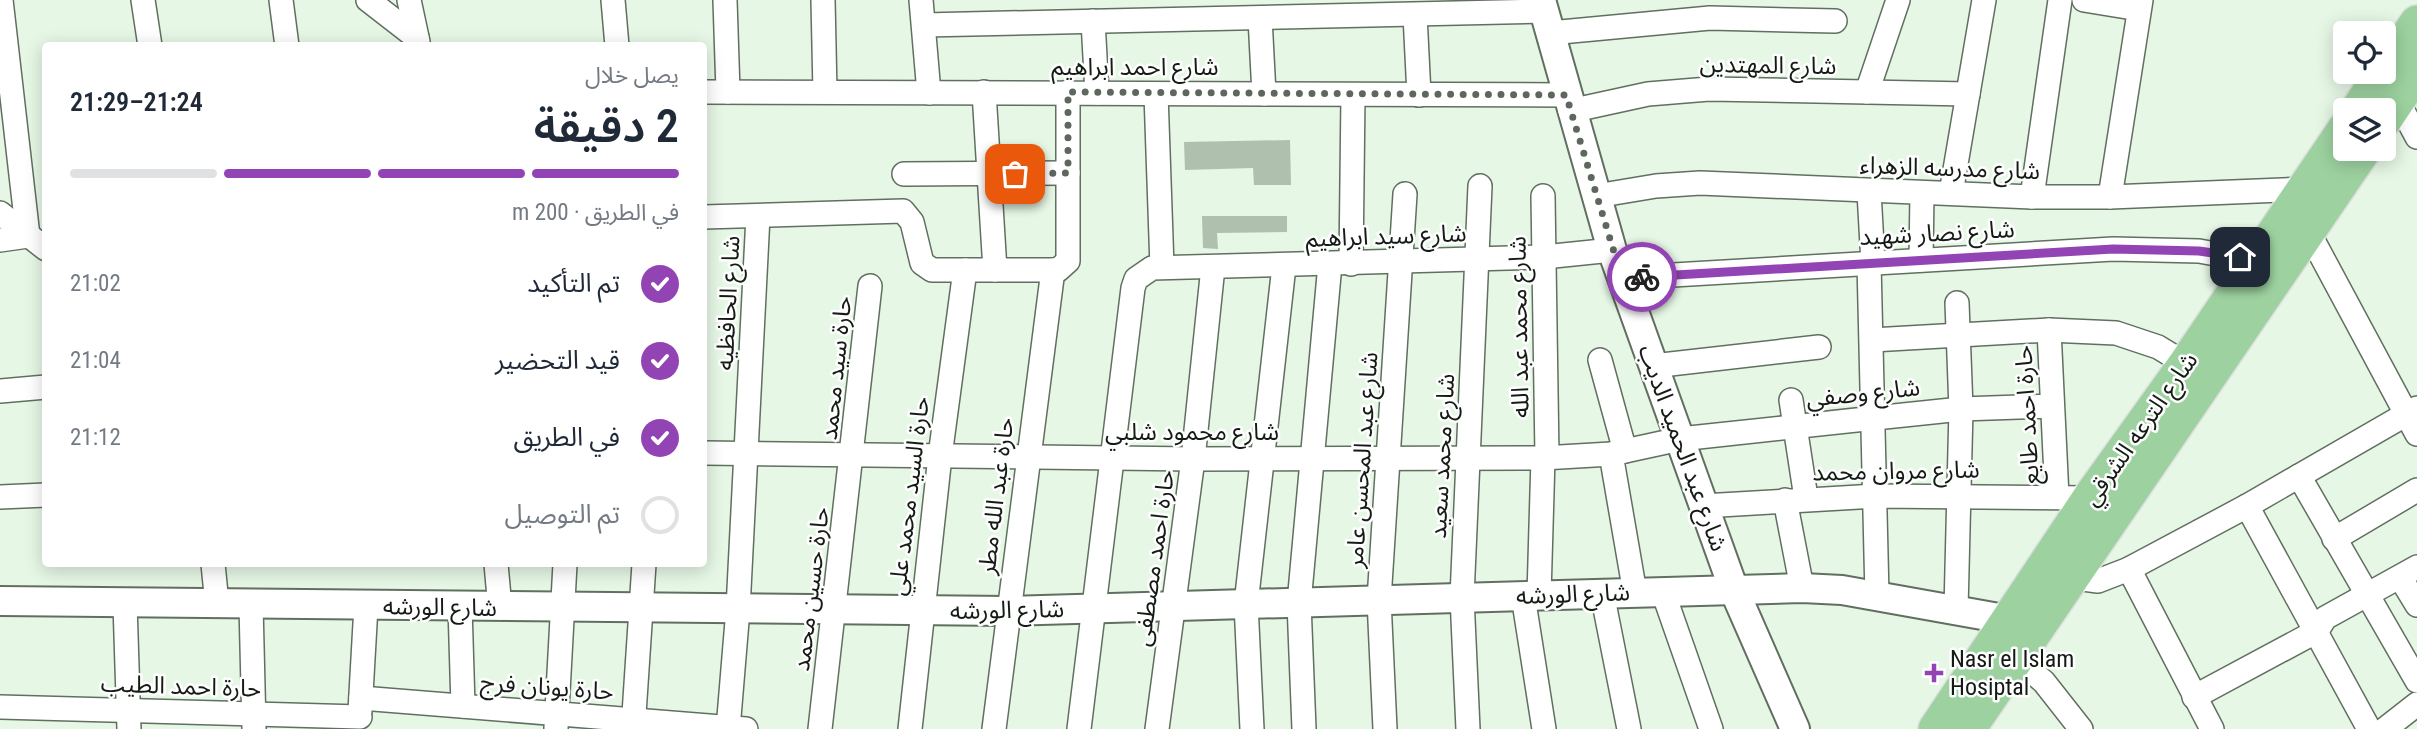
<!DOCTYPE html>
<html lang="ar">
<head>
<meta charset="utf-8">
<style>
	:root { --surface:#fff; --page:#f2f2f3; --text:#1f2937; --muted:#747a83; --line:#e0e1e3; --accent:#9344b4 }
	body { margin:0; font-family:"Roboto Condensed","Noto Sans Arabic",sans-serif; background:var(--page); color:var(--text); direction:rtl; height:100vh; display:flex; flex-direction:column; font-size:26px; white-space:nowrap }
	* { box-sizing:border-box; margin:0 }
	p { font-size:23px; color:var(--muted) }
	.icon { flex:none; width:38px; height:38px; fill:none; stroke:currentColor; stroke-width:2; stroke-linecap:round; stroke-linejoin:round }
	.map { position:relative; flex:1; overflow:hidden; direction:ltr }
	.panel { position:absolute; left:42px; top:42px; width:665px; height:525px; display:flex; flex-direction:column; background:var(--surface); border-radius:7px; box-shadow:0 4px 18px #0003; direction:rtl }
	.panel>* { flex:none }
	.buttons { position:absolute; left:2333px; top:21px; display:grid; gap:14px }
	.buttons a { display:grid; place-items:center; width:63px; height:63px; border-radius:7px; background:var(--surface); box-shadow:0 4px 18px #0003; font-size:35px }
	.pin { position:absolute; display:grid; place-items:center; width:60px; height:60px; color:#fff; margin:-30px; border-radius:14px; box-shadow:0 4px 10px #0006 }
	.courier { position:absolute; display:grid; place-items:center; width:70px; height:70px; margin:-35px; border:5px solid #9344b4; border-radius:50%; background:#fff; color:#222; box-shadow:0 2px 9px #0007 }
	.headline em { font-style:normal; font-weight:600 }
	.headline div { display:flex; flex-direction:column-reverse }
	.headline { display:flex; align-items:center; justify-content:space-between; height:119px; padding:0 28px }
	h1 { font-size:46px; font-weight:600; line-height:52px }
	.bar { display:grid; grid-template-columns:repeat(4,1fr); gap:10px 7px; align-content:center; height:84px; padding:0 28px }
	.bar i { height:9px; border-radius:5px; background:var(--line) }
	.bar .selected { background:var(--accent) }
	.bar p { grid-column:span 4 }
	ol { padding:0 28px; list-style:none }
	li { display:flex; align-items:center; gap:21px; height:77px }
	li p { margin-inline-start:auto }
	li .icon { padding:7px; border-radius:50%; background:var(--accent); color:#fff; stroke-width:4 }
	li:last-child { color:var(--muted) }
	li i { width:38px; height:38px; border:4px solid var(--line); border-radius:50% }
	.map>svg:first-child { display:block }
	.building { fill:#afc0af }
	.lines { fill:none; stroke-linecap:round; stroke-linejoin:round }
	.minor-casing { stroke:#616f60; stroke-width:26 }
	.tertiary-casing { stroke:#616f60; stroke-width:32 }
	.primary-casing { stroke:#dedfde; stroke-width:38 }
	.minor { stroke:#fff; stroke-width:23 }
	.tertiary { stroke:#fff; stroke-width:28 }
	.primary { stroke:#9dd2a0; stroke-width:35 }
	.done { stroke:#5e675d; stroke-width:7; stroke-dasharray:0 12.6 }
	.route { stroke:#9344b4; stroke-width:9 }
	.poi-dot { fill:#9344b4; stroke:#fefefe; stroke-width:2.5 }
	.labels { text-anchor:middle; stroke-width:5; stroke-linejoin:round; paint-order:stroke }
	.street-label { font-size:24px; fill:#141a14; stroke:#fefefe }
	.poi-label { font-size:24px; fill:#141a14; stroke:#fefefe; text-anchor:start }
</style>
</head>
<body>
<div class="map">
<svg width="2417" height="729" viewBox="0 0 2417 729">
	<rect width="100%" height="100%" fill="#e6f7e5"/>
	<g class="building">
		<polygon points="1290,140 1291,185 1254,185 1253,168 1185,170 1184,142"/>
		<polygon points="1202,216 1287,216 1287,232 1217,233 1218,249 1203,248"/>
	</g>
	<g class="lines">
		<defs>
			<g id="minor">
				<polyline points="143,0 150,46"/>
				<polyline points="281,0 287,46"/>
				<polyline points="368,0 417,38"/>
				<polyline points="409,0 418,42"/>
				<polyline points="613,0 617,46"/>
				<polyline points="725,0 728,92"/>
				<polyline points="823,0 825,92"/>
				<polyline points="921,0 929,93"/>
				<polyline points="2084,0 2139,9"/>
				<polyline points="1415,15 1419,95"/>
				<polyline points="1260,18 1264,94"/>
				<polyline points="1093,21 1097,93"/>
				<polyline points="924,25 1544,11"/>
				<polyline points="1550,33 1710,18 1835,21"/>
				<polyline points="704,92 1566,95"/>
				<polyline points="984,92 995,270"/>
				<polyline points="1867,92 1898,0"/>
				<polyline points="1156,94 1162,267"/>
				<polyline points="2397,100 2417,137"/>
				<polyline points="1570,111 1648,94 1709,89 1968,94"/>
				<polyline points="904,174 1068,173"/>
				<polyline points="1869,192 1873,263"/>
				<polyline points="1951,193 1984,0"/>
				<polyline points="1543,196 1547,457"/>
				<polyline points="1596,196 1656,186 1700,183 2032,197 2110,197 2305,189"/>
				<polyline points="2032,197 2060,0"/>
				<polyline points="2110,197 2141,0"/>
				<polyline points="0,213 46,249"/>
				<polyline points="704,217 903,211 912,222 922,263 932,270 1058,270 1068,261 1068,92"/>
				<polyline points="2308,231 2417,434"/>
				<polyline points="0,240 28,236 1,0"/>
				<polyline points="1921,260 1922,193"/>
				<polyline points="1869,263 1877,596"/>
				<polyline points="1351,264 1353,95"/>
				<polyline points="1622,278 2113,249 2199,251 2254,261"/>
				<polyline points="2049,330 2057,497"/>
				<polyline points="1872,340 2049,330 2116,333 2158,347 2186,364"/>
				<polyline points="1600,360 1625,451"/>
				<polyline points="1653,366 1819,347"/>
				<polyline points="0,391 46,387"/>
				<polyline points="1791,400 1806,498"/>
				<polyline points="704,453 1193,459 1543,458 1611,454 1680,439 1875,418 1961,409 2052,406"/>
				<polyline points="1611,454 1635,593"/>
				<polyline points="2299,476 2417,681"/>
				<polyline points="0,497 46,495"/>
				<polyline points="1785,500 1802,588"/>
				<polyline points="1703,506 1876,496 2090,498"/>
				<polyline points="2247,506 2369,729"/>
				<polyline points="2334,539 2417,490"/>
				<polyline points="213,564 217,604"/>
				<polyline points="496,564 500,608"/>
				<polyline points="2129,569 2212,729"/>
				<polyline points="2075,572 2083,579 2098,581 2129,569 2247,506 2417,408"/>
				<polyline points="2400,577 2417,605"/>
				<polyline points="1663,592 1711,729"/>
				<polyline points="1602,593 1629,729"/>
				<polyline points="1539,595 1543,458"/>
				<polyline points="1523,596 1544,729"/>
				<polyline points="125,604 129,729"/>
				<polyline points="251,605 254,728"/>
				<polyline points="460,607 463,706"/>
				<polyline points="1956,609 1961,409 1957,303"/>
				<polyline points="2016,658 2044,682 2081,729"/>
				<polyline points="2194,697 2317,631 2325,618 2417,567"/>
				<polyline points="361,698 746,729"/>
				<polyline points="0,707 360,717"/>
				<polyline points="360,711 366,606"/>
				<polyline points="556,728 565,564"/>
				<polyline points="633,729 644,564"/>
				<polyline points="728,729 738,609 758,216"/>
				<polyline points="820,729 870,286"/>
				<polyline points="910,729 940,456 965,270"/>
				<polyline points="994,729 1053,270"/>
				<polyline points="1079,729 1133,288 1136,279 1152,268 1544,257 1612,250"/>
				<polyline points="1157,729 1193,459 1213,267"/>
				<polyline points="1252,729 1246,604 1284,266"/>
				<polyline points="1304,729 1299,603 1330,264"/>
				<polyline points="1385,729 1379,600 1405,194"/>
				<polyline points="1468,729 1462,597 1480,186"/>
				<polyline points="2385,729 2417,704"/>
			</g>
			<g id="tertiary">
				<polyline points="1541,0 1612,250 1734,590 1795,729"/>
				<polyline points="0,601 1008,611 1802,588 1842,590 2010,620"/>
			</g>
			<g id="primary">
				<polyline points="2384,72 2417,23"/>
				<polyline points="2358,110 2383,72"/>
				<polyline points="2384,120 2417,71"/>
				<polyline points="1936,729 2090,498 2186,364 2345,129"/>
				<polyline points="1968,729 2364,149"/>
			</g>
		</defs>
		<use href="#minor" class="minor-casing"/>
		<use href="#tertiary" class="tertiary-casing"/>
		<use href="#primary" class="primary-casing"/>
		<use href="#minor" class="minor"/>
		<use href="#tertiary" class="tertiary"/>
		<use href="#primary" class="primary"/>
	</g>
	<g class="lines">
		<polyline class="done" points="1015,174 1068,173 1068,92 1566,95 1622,278 1642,277"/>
		<polyline class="route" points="1642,277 2113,249 2199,251 2240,257"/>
	</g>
	<path class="poi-dot" d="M1930.5 662.5h7v7h7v7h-7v7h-7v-7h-7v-7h7z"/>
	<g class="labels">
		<g class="street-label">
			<text transform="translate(1768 65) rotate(1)" y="8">شارع المهتدين</text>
			<text x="1135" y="75">شارع احمد ابراهيم</text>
			<text transform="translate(1950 168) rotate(2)" y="8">شارع مدرسه الزهراء</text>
			<text transform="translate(1937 233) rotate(-3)" y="8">شارع نصار شهيد</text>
			<text transform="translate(1386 236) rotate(-2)" y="8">شارع سيد ابراهيم</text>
			<text transform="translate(728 303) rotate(-87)" y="8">شارع الحافظيه</text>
			<text transform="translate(1519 327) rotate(-91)" y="8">شارع محمد عبد الله</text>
			<text transform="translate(836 368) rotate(-84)" y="8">حارة سيد محمد</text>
			<text transform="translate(1863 393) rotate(-6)" y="8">شارع وصفي</text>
			<text transform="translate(2027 415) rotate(-93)" y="8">حارة احمد طايع</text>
			<text transform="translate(2140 429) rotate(-55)" y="8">شارع الترعه الشرقي</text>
			<text x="1192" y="440">شارع محمود شلبي</text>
			<text transform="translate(1683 448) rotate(70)" y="8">شارع عبد الحميد الديب</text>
			<text transform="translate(1442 456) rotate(-87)" y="8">شارع محمد سعيد</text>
			<text transform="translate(1362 460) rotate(-86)" y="8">شارع عبد المحسن عامر</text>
			<text transform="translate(1896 471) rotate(-1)" y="8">شارع مروان محمد</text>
			<text transform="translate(909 496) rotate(-83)" y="8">حارة السيد محمد علي</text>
			<text transform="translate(996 496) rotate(-83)" y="8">حارة عبد الله مطر</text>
			<text transform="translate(1154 558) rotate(-82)" y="8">حارة احمد مصطفى</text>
			<text transform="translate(811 589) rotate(-83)" y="8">حارة حسين محمد</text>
			<text transform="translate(1573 594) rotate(-2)" y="8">شارع الورشه</text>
			<text transform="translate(440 607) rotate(1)" y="8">شارع الورشه</text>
			<text transform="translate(1007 610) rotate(-1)" y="8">شارع الورشه</text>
			<text transform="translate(181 686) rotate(2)" y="8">حارة احمد الطيب</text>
			<text transform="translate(547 687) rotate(4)" y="8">حارة يونان فرج</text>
		</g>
		<g class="poi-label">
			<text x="1950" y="667">Nasr el Islam<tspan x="1950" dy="28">Hosiptal</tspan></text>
		</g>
	</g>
</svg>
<div class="buttons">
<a><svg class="icon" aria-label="locate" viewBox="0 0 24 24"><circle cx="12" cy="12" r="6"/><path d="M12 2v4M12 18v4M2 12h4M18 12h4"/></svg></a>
<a><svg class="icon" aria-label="layers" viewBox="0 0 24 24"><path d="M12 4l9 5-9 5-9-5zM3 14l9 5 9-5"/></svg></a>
</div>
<div class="pin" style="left:1015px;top:174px;background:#ea580c"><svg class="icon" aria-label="bag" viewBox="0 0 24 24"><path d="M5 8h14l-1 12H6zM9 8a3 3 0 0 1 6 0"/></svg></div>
<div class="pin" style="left:2240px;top:257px;background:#1f2937"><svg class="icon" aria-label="home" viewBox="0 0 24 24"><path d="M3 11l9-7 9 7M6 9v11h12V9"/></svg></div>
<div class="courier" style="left:1642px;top:277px"><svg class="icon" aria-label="bike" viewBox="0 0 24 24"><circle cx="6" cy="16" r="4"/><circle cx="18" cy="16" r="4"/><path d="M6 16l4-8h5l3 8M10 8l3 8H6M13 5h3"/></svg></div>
<section class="panel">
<div class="headline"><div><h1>2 دقيقة</h1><p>يصل خلال</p></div><em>21:24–21:29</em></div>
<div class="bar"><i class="selected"></i><i class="selected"></i><i class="selected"></i><i></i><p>في الطريق · 200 m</p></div>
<ol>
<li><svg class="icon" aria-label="check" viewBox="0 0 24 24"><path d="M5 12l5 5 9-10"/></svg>تم التأكيد<p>21:02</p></li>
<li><svg class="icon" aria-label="check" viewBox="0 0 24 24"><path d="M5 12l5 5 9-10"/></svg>قيد التحضير<p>21:04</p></li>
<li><svg class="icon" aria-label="check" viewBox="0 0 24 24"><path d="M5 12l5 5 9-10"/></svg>في الطريق<p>21:12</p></li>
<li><i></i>تم التوصيل</li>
</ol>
</section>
</div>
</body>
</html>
